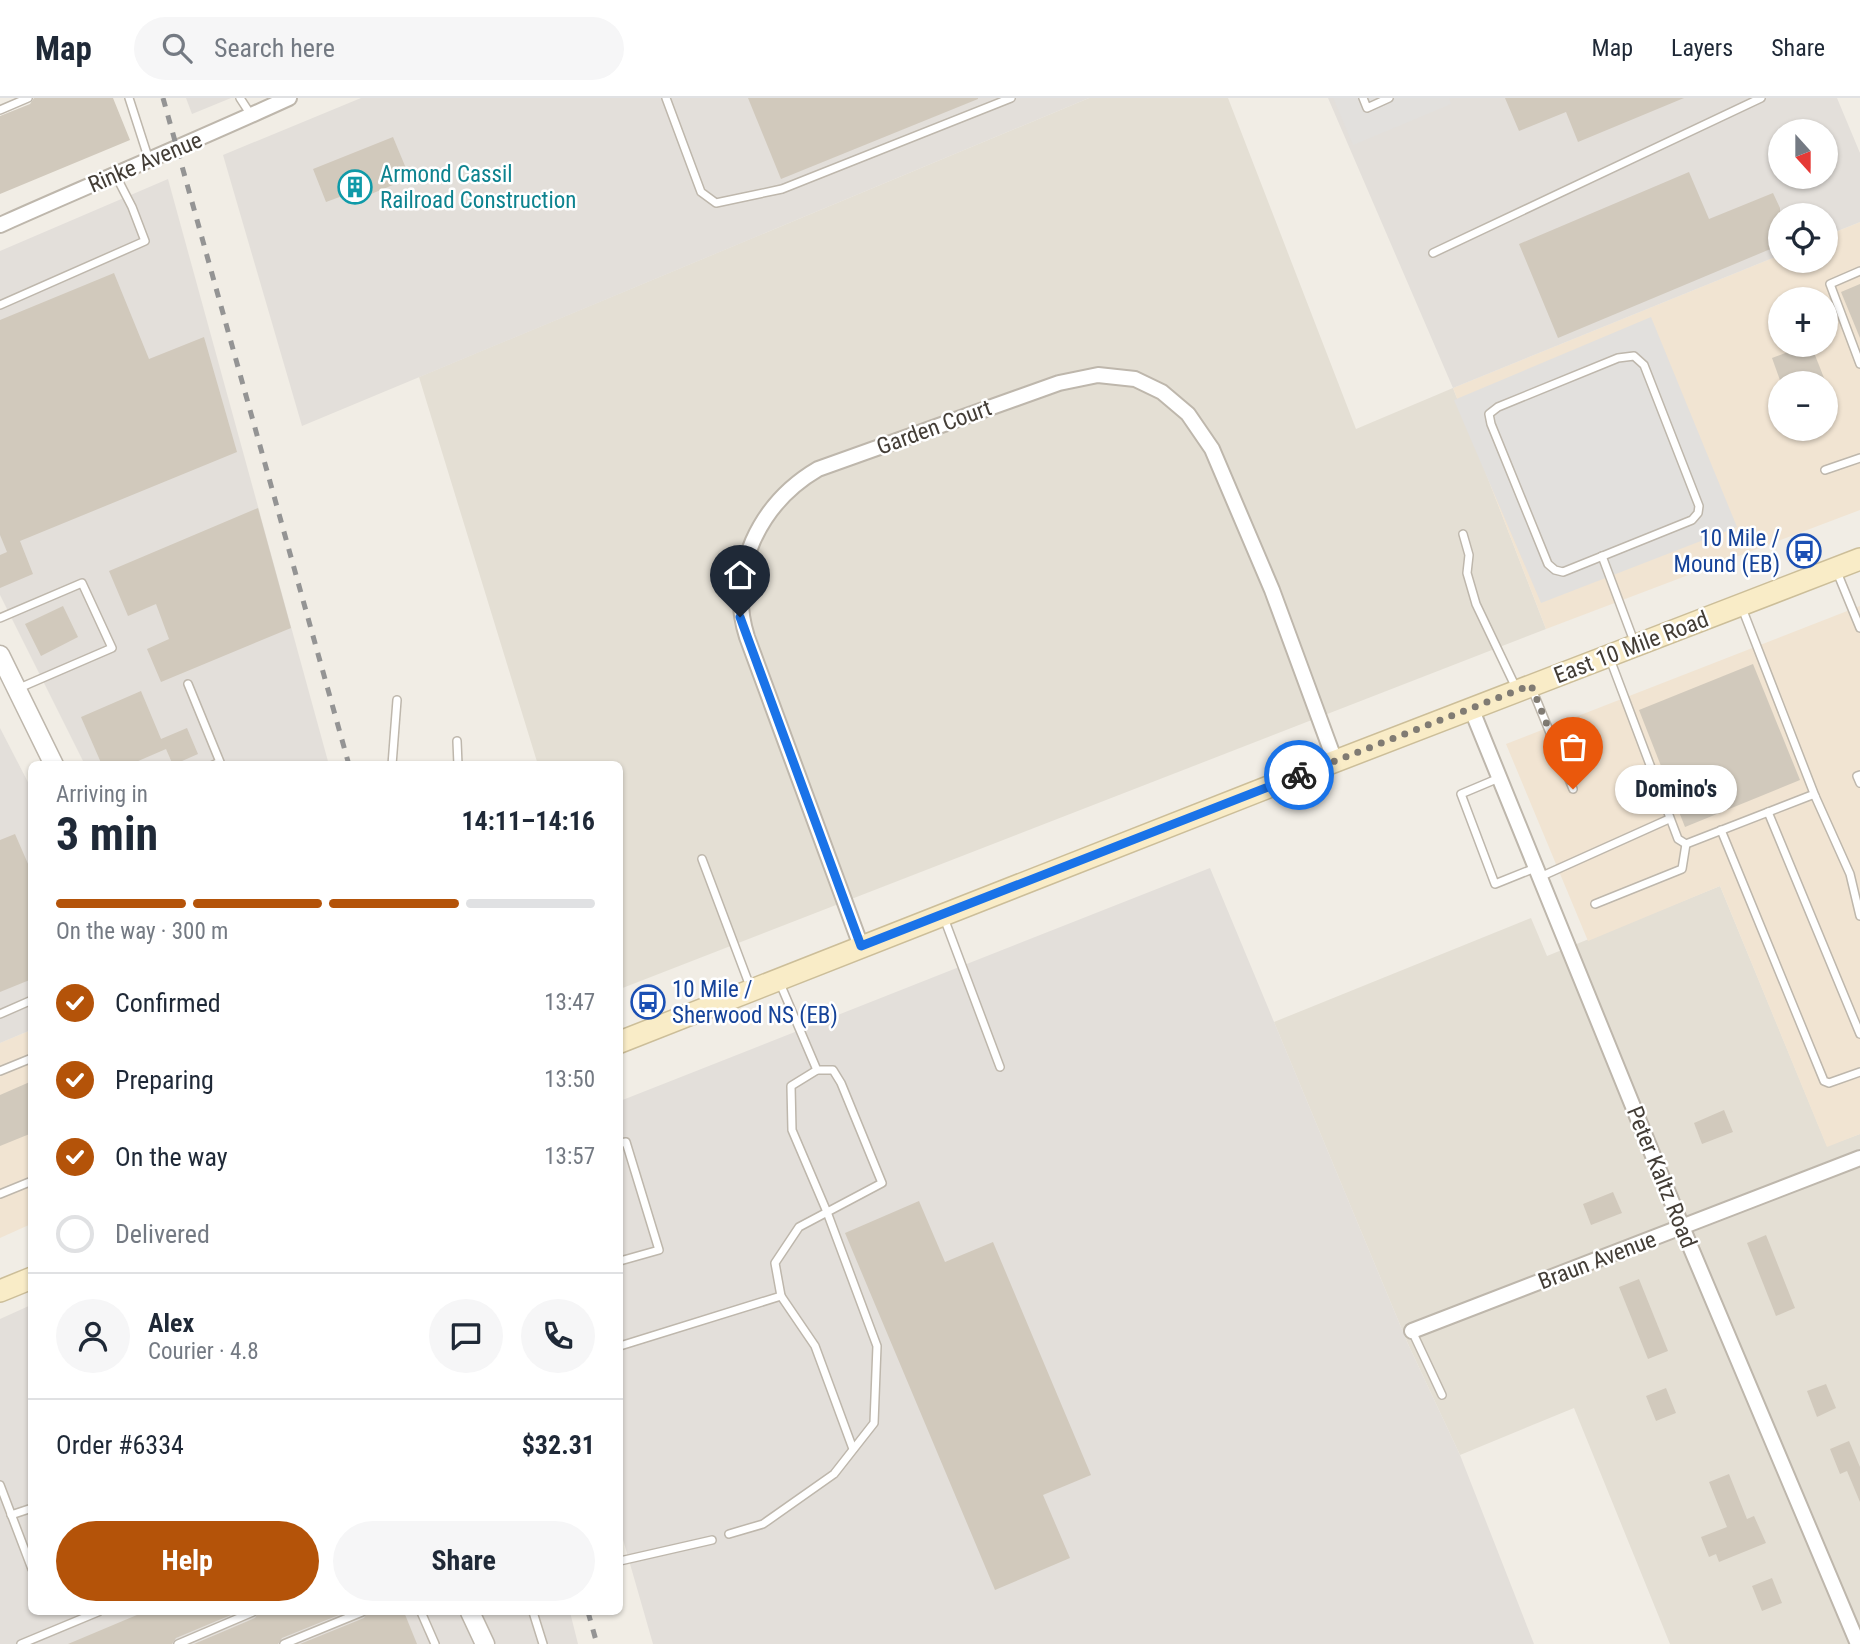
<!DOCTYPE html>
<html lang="en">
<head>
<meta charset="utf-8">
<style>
	:root { --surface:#fff; --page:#f6f6f7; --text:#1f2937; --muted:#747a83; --line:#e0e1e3; --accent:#b45309 }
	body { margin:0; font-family:"Roboto Condensed",sans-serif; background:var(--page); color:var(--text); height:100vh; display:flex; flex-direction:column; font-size:26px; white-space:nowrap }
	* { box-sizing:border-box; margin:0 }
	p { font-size:23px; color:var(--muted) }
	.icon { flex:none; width:38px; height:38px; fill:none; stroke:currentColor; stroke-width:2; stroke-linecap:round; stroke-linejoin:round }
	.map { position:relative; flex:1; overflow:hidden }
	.panel { position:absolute; left:28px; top:663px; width:595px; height:854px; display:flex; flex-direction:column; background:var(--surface); border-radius:10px; box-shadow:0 2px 5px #0004 }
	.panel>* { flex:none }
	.needle { width:46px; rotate:159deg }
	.tools { position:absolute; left:1768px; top:21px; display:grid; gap:14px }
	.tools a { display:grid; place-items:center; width:70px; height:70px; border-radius:50%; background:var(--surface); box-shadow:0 2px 5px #0004; font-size:35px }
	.pin { position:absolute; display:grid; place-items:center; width:60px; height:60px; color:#fff; margin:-72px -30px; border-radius:50% 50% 50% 0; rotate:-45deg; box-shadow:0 0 7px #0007 }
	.pin .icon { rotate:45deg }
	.courier { position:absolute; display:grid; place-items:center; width:70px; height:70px; margin:-35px; border:5px solid #1a73e8; border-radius:50%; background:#fff; color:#222; box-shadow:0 2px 9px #0007 }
	.bubble { position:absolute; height:49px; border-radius:24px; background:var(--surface); box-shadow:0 2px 5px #0004; font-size:23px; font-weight:700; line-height:49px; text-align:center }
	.overview em { font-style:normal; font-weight:700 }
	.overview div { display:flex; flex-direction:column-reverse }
	.overview { display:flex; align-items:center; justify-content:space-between; height:119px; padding:0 28px }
	h1 { font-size:46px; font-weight:700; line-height:52px }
	.bar { display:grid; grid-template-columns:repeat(4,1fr); gap:10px 7px; align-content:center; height:84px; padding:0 28px }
	.bar i { height:9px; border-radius:5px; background:var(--line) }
	.bar .selected { background:var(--accent) }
	.bar p { grid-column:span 4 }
	.line { display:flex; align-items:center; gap:18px; padding:0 28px; border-top:2px solid var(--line) }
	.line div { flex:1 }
	.round { display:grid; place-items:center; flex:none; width:74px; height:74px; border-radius:37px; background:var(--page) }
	ol { padding:0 28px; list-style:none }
	li { display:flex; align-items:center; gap:21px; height:77px }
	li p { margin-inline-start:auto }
	li .icon { padding:7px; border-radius:50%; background:var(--accent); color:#fff; stroke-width:4 }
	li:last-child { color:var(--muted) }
	li i { width:38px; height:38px; border:4px solid var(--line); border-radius:50% }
	.action { display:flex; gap:14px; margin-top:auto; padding:14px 28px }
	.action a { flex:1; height:80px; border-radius:42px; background:var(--accent); color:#fff; font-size:28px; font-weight:700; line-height:80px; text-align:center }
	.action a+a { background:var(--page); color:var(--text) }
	header { display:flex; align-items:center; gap:42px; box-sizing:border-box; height:98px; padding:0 35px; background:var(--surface); border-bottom:2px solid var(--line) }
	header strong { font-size:33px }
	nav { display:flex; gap:38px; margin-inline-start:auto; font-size:24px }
	.search { width:490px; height:63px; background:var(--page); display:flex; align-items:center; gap:18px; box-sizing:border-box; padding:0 24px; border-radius:38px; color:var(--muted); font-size:26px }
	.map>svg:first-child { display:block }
	.residential { fill:#e4dfd4 }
	.commercial { fill:#f1e4d2; fill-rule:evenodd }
	.industrial { fill:#e3dfda; fill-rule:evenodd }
	.parking { fill:#e2e0dd }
	.building { fill:#d1c9bc }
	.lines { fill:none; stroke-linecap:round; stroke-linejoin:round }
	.service-casing { stroke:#beb7ac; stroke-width:10 }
	.minor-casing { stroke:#beb7ac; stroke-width:18 }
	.tertiary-casing { stroke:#beb7ac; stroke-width:21 }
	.secondary-casing { stroke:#ccbe99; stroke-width:24 }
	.service { stroke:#fff; stroke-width:7 }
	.minor { stroke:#fff; stroke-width:14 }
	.tertiary { stroke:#fff; stroke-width:18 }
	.secondary { stroke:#f9ecc7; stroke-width:21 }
	.rail { stroke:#949494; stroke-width:5; stroke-dasharray:9 9; stroke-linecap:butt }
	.done { stroke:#807b73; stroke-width:7; stroke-dasharray:0 12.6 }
	.route { stroke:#1a73e8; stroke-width:9 }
	.labels { text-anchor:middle; stroke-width:5; stroke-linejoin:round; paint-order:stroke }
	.street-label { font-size:23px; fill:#433d36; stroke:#fff }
	.culture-label { font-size:23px; fill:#0d838f; stroke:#fff; text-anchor:start }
	.transit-label { font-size:23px; fill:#164399; stroke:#fff; text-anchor:end }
</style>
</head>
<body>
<header>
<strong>Map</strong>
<div class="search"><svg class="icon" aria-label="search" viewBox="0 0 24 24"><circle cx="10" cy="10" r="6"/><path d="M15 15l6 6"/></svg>Search here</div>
<nav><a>Map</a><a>Layers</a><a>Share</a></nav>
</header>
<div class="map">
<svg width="1860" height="1546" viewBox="0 0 1860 1546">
	<rect width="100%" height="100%" fill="#f1ede5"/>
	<g class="residential">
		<polygon points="1089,0 1228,0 1356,331 1453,290 1546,531 620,891 620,667 538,667 419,279"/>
		<polygon points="1720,788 1827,1048 1860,1036 1860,1546 1670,1546 1574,1310 1460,1357 1408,1246 1274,924 1531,820 1547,858"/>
	</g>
	<g class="commercial">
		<path d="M1860 124V412L1546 531 1453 290 1780 157V163H1825V138ZM1780 201H1825V247H1780ZM1780 285H1825V331H1780Z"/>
		<polygon points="1860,508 1860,1036 1827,1049 1720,788 1588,843 1506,646"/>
		<polygon points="31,932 31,1126 0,1140 0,945"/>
	</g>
	<g class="industrial">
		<polygon points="186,0 231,0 192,16"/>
		<polygon points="361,0 1089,0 302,328 223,57"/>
		<path d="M1328 0H1837L1860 55V124L1825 138V117H1780V157L1453 290ZM1780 33H1825V79H1780Z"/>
		<polygon points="168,81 329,667 85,667 0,497 0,153"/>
		<polygon points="0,630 32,692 31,932 0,945"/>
		<polygon points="1210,770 1408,1246 1460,1357 1534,1546 653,1546 620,1431 620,1003"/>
		<polygon points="31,1207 32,1514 570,1514 578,1546 0,1546 0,1221"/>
	</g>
	<g class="parking">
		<polygon points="1333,0 1449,0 1451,6 1353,47"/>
		<polygon points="1651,219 1737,429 1541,505 1454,302"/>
	</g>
	<g class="building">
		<polygon points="34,0 113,0 130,42 0,96 0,18 30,6"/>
		<polygon points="748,0 978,0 978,1 781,81"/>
		<polygon points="1505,0 1684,0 1578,44 1566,14 1519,33"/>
		<polygon points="393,39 410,80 349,105 345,97 326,104 313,71"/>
		<polygon points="1689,74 1709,121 1773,95 1780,110 1780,147 1558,240 1519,146"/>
		<polygon points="114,175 149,261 204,239 237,354 20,443 33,476 0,490 0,457 7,454 0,437 0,222"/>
		<polygon points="1860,186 1860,240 1841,194"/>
		<polygon points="1807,247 1811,247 1826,285 1781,285 1772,260"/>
		<polygon points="258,410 291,530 161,584 147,551 169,541 156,506 128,518 109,473"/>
		<polygon points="63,508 78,539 41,558 25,526"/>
		<polygon points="1753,566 1800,682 1685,729 1639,612"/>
		<polygon points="141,593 164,648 161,641 187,630 198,656 173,667 166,651 129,667 102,667 81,619"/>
		<polygon points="15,736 32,775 32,881 0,894 0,742"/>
		<polygon points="32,983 32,1035 0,1048 0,997"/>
		<polygon points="1724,1012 1733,1034 1702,1046 1694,1025"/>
		<polygon points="1613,1094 1622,1115 1591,1127 1583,1106"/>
		<polygon points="919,1103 945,1164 993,1144 1091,1377 1043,1397 1070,1460 995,1492 845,1135"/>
		<polygon points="1766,1137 1795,1210 1776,1218 1747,1145"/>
		<polygon points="1639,1181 1668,1253 1648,1261 1619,1189"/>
		<polygon points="1826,1286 1836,1310 1817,1319 1807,1293"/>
		<polygon points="1666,1290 1676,1315 1656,1323 1646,1298"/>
		<polygon points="1849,1343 1860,1369 1860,1404 1847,1373 1840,1376 1830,1351"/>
		<polygon points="1729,1376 1747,1421 1754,1418 1766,1445 1719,1464 1716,1456 1709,1459 1701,1439 1727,1429 1709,1384"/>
		<polygon points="1772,1480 1782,1505 1762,1513 1752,1488"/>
		<polygon points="144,1514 238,1514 176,1540 172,1546 68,1546"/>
		<polygon points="259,1514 346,1514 282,1540 278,1546 194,1546 255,1520"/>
		<polygon points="368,1514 404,1514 417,1546 300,1546 364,1520"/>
	</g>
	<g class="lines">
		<defs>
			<g id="service">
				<polyline points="129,0 149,62"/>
				<polyline points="240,0 251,17"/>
				<polyline points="666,0 701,94 716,105 782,91 1011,0"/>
				<polyline points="1363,0 1367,10 1389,0"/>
				<polyline points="0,12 28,0"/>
				<polyline points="1433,155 1761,0"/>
				<polyline points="1860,173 1830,186 1860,266"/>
				<polyline points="0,207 145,143 132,109 115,76"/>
				<polygon points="1634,258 1644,267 1699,408 1698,415 1692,422 1563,474 1555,472 1548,466 1491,326 1489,316 1498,309 1618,260"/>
				<polyline points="1825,372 1860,360"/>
				<polyline points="1463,436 1469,457 1467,475 1476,506 1517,592"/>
				<polyline points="1602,458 1635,546"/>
				<polyline points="1837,474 1860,530"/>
				<polyline points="1742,510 1815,698"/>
				<polyline points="0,520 82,485 112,550 17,591"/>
				<polyline points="1610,561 1678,741 1686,746 1812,697 1815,698 1850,776 1860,818"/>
				<polyline points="188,586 220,664 213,667"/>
				<polyline points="1532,591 1573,691"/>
				<polyline points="457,643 458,667"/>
				<polyline points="392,667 397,602"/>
				<polyline points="1860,677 1857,678 1860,685"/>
				<polyline points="1499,680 1461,696 1495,786 1535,770"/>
				<polyline points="1768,714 1860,936"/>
				<polyline points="1721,732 1824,983 1829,985 1860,974"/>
				<polyline points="702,761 751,891"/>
				<polyline points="1540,779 1669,721"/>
				<polyline points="1595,806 1682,771 1686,746"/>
				<polyline points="944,820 1000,969"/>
				<polyline points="0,916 32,902"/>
				<polyline points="0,973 32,960"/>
				<polyline points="620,1045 626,1044 659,1152 620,1163"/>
				<polyline points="0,1096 32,1083"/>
				<polyline points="781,1198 815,1248 853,1351"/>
				<polyline points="1412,1233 1442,1297"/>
				<polyline points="620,1248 781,1198 775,1165 799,1129 882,1085 841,985 833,972 817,972 779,883"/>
				<polyline points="0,1387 32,1471"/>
				<polyline points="11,1417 32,1410"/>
				<polyline points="729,1436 763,1426 834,1376 874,1325 877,1248 827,1114 792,1032 791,988 817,972"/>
				<polyline points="620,1463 712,1442"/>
				<polyline points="421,1514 435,1546"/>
				<polyline points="533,1514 543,1546"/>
				<polyline points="21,1546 98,1514"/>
				<polyline points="178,1546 253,1514"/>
				<polyline points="284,1546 362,1514"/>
			</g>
			<g id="minor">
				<path d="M0 127C96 84 193 44 289 0"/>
				<polyline points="1471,610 1682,1129 1858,1546"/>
				<path d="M861 848 747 539C726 473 760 405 818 371L1059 285 1098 277 1135 281 1162 294 1188 316 1212 351 1272 492 1335 663"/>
				<polyline points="1412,1233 1860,1060"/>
			</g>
			<g id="tertiary">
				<polyline points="0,557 54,667"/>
				<polyline points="470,1514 485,1546"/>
			</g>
			<g id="secondary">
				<polyline points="620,944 1271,688 1860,461"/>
				<polyline points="0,1193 32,1180"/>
			</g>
		</defs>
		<use href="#service" class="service-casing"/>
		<use href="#minor" class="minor-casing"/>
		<use href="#tertiary" class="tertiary-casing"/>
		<use href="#secondary" class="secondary-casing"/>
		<use href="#service" class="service"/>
		<use href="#minor" class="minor"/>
		<use href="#tertiary" class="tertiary"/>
		<use href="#secondary" class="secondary"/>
		<g class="rail">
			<polyline points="163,0 349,667"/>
			<polyline points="588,1514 597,1546"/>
		</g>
	</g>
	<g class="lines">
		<polyline class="done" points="1299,677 1531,587 1573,691"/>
		<polyline class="route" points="740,519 861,848 1299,677"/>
	</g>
	<defs>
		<symbol id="building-ring" viewBox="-11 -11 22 22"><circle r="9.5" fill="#fff" stroke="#0f9aa8" stroke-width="1.5"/><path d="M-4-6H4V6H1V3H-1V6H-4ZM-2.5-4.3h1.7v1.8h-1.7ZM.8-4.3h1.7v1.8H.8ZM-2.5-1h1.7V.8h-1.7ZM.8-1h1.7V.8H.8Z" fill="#0f9aa8"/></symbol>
		<symbol id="bus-ring" viewBox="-11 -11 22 22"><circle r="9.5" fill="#fff" stroke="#1a4fb4" stroke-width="1.5"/><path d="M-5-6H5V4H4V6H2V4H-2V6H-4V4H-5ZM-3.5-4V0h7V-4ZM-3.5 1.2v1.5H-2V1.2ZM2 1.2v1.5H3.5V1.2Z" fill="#1a4fb4"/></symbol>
	</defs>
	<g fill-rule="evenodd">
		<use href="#building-ring" x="336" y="70" width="38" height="38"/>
		<use href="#bus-ring" x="1785" y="434" width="38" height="38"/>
		<use href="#bus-ring" x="629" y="885" width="38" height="38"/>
	</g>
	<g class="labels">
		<g class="street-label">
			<text transform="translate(145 64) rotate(-23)" y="8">Rinke Avenue</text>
			<text transform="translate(934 329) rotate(-20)" y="8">Garden Court</text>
			<text transform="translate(1631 549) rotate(-21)" y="8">East 10 Mile Road</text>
			<text transform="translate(1662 1079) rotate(68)" y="8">Peter Kaltz Road</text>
			<text transform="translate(1597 1162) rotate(-21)" y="8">Braun Avenue</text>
		</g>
		<g class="culture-label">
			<text x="380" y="84">Armond Cassil<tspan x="380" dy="26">Railroad Construction</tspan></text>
		</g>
		<g class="transit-label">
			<text x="1780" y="448">10 Mile /<tspan x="1780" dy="26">Mound (EB)</tspan></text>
			<text x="672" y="899" text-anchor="start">10 Mile /<tspan x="672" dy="26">Sherwood NS (EB)</tspan></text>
		</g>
	</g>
</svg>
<div class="tools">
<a><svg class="needle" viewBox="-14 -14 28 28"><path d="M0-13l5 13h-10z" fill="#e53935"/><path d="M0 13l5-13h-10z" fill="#747a83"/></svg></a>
<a><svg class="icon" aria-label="locate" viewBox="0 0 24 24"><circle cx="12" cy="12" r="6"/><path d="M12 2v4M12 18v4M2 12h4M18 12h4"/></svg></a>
<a>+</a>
<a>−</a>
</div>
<div class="pin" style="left:1573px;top:691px;background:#ea580c"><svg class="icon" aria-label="bag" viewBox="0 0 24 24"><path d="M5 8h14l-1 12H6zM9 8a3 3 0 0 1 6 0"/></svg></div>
<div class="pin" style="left:740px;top:519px;background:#1f2937"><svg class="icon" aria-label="home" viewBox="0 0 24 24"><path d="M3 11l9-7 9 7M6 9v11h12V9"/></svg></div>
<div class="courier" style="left:1299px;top:677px"><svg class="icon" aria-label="bike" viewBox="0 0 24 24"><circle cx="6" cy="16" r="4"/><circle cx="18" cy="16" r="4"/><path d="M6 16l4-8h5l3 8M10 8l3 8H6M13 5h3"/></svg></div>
<div class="bubble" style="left:1615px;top:667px;width:122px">Domino's</div>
<section class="panel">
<div class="overview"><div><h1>3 min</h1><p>Arriving in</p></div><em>14:11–14:16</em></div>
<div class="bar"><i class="selected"></i><i class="selected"></i><i class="selected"></i><i></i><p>On the way · 300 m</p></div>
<ol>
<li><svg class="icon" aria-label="check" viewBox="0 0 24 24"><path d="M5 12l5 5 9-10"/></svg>Confirmed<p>13:47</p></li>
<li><svg class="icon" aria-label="check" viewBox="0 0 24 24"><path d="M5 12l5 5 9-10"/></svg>Preparing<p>13:50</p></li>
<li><svg class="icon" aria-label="check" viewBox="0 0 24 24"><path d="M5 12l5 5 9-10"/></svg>On the way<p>13:57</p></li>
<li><i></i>Delivered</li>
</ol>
<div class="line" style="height:126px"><a class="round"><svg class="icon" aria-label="person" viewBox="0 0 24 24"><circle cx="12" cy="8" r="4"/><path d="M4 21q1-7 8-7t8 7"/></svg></a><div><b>Alex</b><p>Courier · 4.8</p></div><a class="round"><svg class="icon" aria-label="chat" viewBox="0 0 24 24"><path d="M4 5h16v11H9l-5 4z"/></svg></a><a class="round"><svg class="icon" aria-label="phone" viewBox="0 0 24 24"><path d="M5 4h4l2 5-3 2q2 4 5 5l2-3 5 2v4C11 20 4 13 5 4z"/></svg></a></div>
<div class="line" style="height:91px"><div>Order #6334</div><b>$32.31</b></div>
<div class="action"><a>Help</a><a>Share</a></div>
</section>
</div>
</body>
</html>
